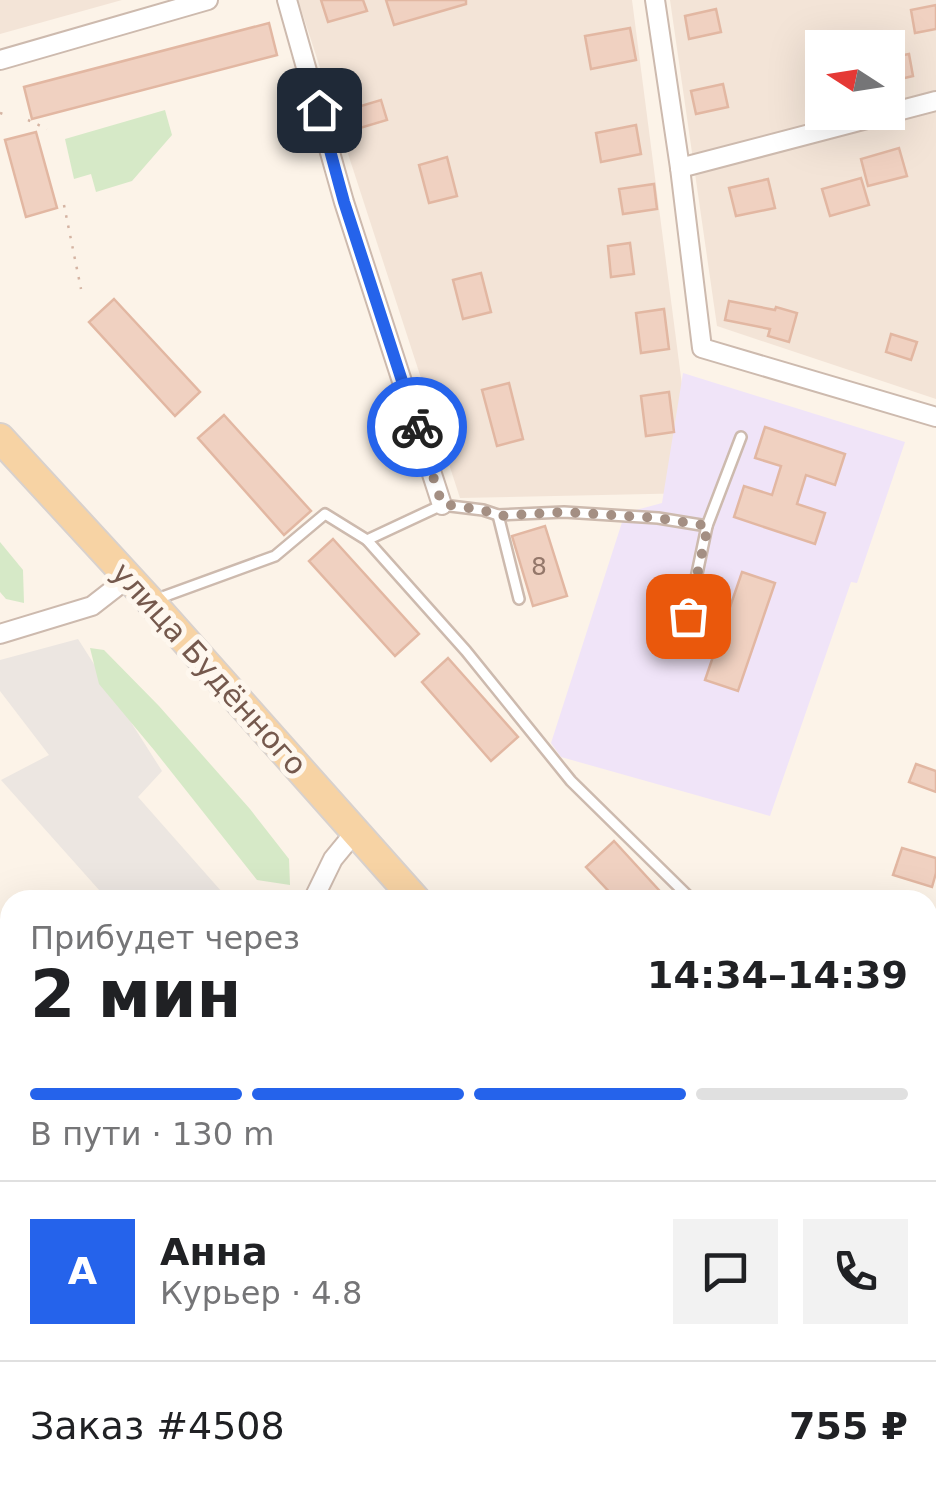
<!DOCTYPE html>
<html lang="ru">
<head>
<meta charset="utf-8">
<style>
	:root { --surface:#fff; --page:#f2f2f2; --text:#202124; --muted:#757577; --line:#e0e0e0; --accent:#2563eb }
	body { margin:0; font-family:"DejaVu Sans",sans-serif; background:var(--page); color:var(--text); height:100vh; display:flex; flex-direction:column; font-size:38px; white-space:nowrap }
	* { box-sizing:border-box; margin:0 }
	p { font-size:32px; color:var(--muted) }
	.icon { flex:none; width:55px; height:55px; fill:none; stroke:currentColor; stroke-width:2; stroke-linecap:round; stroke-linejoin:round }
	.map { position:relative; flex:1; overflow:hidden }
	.side { position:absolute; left:0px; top:890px; width:938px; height:622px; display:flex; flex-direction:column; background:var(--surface); border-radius:30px 30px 0 0; box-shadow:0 10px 40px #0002 }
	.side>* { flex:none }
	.needle { width:65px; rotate:282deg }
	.controls { position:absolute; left:805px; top:30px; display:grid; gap:20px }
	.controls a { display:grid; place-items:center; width:100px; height:100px; border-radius:0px; background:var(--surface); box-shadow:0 10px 40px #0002; font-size:50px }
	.pin { position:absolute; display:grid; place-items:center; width:85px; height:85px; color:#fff; margin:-42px; border-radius:20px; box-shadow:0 5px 15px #0006 }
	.courier { position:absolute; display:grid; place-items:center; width:100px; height:100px; margin:-50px; border:8px solid #2563eb; border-radius:50%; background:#fff; color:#222; box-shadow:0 2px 12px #0007 }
	.overview em { font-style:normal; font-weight:600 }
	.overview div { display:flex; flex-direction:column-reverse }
	.overview { display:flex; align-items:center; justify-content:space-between; height:170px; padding:0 30px }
	h1 { font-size:65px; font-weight:600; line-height:75px }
	.bar { display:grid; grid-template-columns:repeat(4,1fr); gap:15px 10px; align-content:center; height:120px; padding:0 30px }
	.bar i { height:12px; border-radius:8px; background:var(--line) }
	.bar .current { background:var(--accent) }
	.bar p { grid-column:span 4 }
	.line { display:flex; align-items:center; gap:25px; padding:0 30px; border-top:2px solid var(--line) }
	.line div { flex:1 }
	.round { display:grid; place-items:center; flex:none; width:105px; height:105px; border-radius:0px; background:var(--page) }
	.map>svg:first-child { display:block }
	.residential { fill:#f3e4d7; fill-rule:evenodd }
	.industrial { fill:#ece6e1 }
	.education { fill:#f0e4f8 }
	.green { fill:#d6e9c7 }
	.building { fill:#f0d1c1; stroke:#e2b7a2; stroke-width:2.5 }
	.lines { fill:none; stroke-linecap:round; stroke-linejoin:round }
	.lane-casing { stroke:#cdbaae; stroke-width:14 }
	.street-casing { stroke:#cdbaae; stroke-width:22 }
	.primary-casing { stroke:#d8d1cd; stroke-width:32 }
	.path { stroke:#d5b4a3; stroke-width:2.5; stroke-dasharray:2.5 8; stroke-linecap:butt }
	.lane { stroke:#fff; stroke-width:9 }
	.street { stroke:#fff; stroke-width:18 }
	.primary { stroke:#f7d3a4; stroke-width:28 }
	.done { stroke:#a48f83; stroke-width:10; stroke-dasharray:0 18 }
	.route { stroke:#2563eb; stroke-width:12 }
	.labels { text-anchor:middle; stroke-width:10; stroke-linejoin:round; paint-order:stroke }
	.number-label { font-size:25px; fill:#94776a }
	.street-label { font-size:30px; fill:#75594d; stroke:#fef7ee }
</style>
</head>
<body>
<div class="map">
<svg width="936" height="1511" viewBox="0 0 936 1511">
	<rect width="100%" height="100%" fill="#fcf3e8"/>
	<g class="residential">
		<polygon points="0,0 122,0 0,34"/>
		<polygon points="298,0 632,0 696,493 460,498"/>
		<path d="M670 0H936V399L717 326ZM822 48H888V112H822Z"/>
		<polygon points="242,1502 878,1502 889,1511 227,1511"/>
	</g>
	<polygon class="industrial" points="78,639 162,771 138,797 229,900 108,900 1,780 49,755 0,691 0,660"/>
	<polygon class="education" points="683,373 905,442 857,583 851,582 770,816 561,757 551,743 625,513 662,503"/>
	<g class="green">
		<polygon points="165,110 172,135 132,181 96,192 91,174 74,179 65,139"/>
		<polygon points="0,542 23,570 24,603 6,599 0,592"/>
		<polygon points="90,648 104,650 159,706 250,809 289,859 290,885 257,880 154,750 99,684"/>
		<polygon points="10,1062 10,1502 158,1503 144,1511 0,1511 0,1063"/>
	</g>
	<g class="building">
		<polygon points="321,0 363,0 367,11 328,22"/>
		<polygon points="386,0 466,0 466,4 394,25"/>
		<polygon points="936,5 936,29 915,33 911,10"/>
		<polygon points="716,9 721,32 689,39 685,16"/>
		<polygon points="269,23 277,55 32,119 24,87"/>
		<polygon points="630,28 636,60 591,69 585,36"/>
		<polygon points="909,54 913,76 888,82 888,58"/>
		<polygon points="723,84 728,107 696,114 691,91"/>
		<polygon points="381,100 387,120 360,128 354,108"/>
		<polygon points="636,125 641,154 601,162 596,133"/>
		<polygon points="36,132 57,208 26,217 5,140"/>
		<polygon points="899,148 907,176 868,186 861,159"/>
		<polygon points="447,157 457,196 429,203 419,165"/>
		<polygon points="861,178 869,205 830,216 822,189"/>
		<polygon points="768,179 775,208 736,216 729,188"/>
		<polygon points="654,184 657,209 623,214 619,189"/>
		<polygon points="630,243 634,274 611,277 608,246"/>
		<polygon points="481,273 491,312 463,319 453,280"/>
		<polygon points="114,299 200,392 175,416 89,322"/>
		<polygon points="729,301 775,310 776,307 797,313 789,342 768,336 770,329 725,320"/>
		<polygon points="664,309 669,349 641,353 636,313"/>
		<polygon points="891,334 917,342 911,360 886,352"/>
		<polygon points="509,383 523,439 497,446 482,390"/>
		<polygon points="669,392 674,432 646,436 641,396"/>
		<polygon points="224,415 311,511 284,535 198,438"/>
		<polygon points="765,427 845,454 835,485 806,475 797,504 825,513 815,544 734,517 744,486 772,495 781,466 755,458"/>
		<polygon points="545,526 567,596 533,606 512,536"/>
		<polygon points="333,539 419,634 395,656 309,561"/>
		<polygon points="742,572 775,583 738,691 705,680"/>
		<polygon points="448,658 518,737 491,761 422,682"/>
		<polygon points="916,764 936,771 936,792 909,782"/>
		<polygon points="614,841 668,900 617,900 586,867"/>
		<polygon points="902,848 936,858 936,873 932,887 893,875"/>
	</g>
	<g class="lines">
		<defs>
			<g id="lane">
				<polyline points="498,515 519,599"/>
				<polyline points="367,540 466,651 571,781 692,900"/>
				<polyline points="157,599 275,556 325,514 367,540 442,505 483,510 498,515 564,512 658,518 707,526"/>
				<polyline points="682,645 707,526 741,437"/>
				<polyline points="809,1502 817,1511"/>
			</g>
			<g id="street">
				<polyline points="287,0 344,202 442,505"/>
				<polyline points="655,0 680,168 702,348 936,417"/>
				<polyline points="0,60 208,0"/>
				<polyline points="680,168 936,101"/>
				<polyline points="0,634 92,606 128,578"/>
				<polyline points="313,900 333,859 356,831"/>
				<polyline points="0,1039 10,1040"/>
				<polyline points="928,1314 936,1311"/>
			</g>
			<g id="primary">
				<polyline points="0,438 150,601 416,900"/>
				<polyline points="928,1469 936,1478"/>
			</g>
		</defs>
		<use href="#lane" class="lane-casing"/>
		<use href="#street" class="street-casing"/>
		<use href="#primary" class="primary-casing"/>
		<g class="path">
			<polyline points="0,113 9,116"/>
			<polyline points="28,120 47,129"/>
			<polyline points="64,205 81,289"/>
		</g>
		<use href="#lane" class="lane"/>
		<use href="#street" class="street"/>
		<use href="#primary" class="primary"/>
	</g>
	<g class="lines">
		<polyline class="done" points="417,427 442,504 483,510 498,516 564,512 658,518 708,526 688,616"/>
		<polyline class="route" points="319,110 344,202 417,427"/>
	</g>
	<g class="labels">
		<g class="number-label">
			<text x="539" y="575">8</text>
		</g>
		<g class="street-label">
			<text transform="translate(209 669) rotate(48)" y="10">улица Будённого</text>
		</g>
	</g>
</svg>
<div class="controls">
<a><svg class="needle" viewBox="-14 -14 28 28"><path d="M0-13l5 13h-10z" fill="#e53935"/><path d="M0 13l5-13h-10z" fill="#757577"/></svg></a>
</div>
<div class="pin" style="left:688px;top:616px;background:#ea580c"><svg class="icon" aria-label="bag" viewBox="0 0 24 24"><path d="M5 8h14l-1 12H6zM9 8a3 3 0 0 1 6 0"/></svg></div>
<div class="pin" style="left:319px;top:110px;background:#1f2937"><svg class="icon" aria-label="home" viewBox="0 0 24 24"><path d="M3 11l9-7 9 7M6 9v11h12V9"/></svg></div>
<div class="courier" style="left:417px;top:427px"><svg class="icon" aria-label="bike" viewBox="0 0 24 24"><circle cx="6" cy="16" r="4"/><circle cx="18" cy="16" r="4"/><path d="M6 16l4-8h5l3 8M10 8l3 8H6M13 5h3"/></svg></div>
<section class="side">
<div class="overview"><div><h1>2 мин</h1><p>Прибудет через</p></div><em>14:34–14:39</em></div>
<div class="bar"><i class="current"></i><i class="current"></i><i class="current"></i><i></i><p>В пути · 130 m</p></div>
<div class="line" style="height:180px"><b class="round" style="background:var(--accent);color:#fff">А</b><div><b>Анна</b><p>Курьер · 4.8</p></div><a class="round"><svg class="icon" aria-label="chat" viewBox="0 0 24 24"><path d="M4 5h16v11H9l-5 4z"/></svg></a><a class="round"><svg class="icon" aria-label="phone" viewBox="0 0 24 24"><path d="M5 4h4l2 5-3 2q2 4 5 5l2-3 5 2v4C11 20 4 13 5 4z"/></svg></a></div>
<div class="line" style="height:130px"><div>Заказ #4508</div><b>755 ₽</b></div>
</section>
</div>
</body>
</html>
